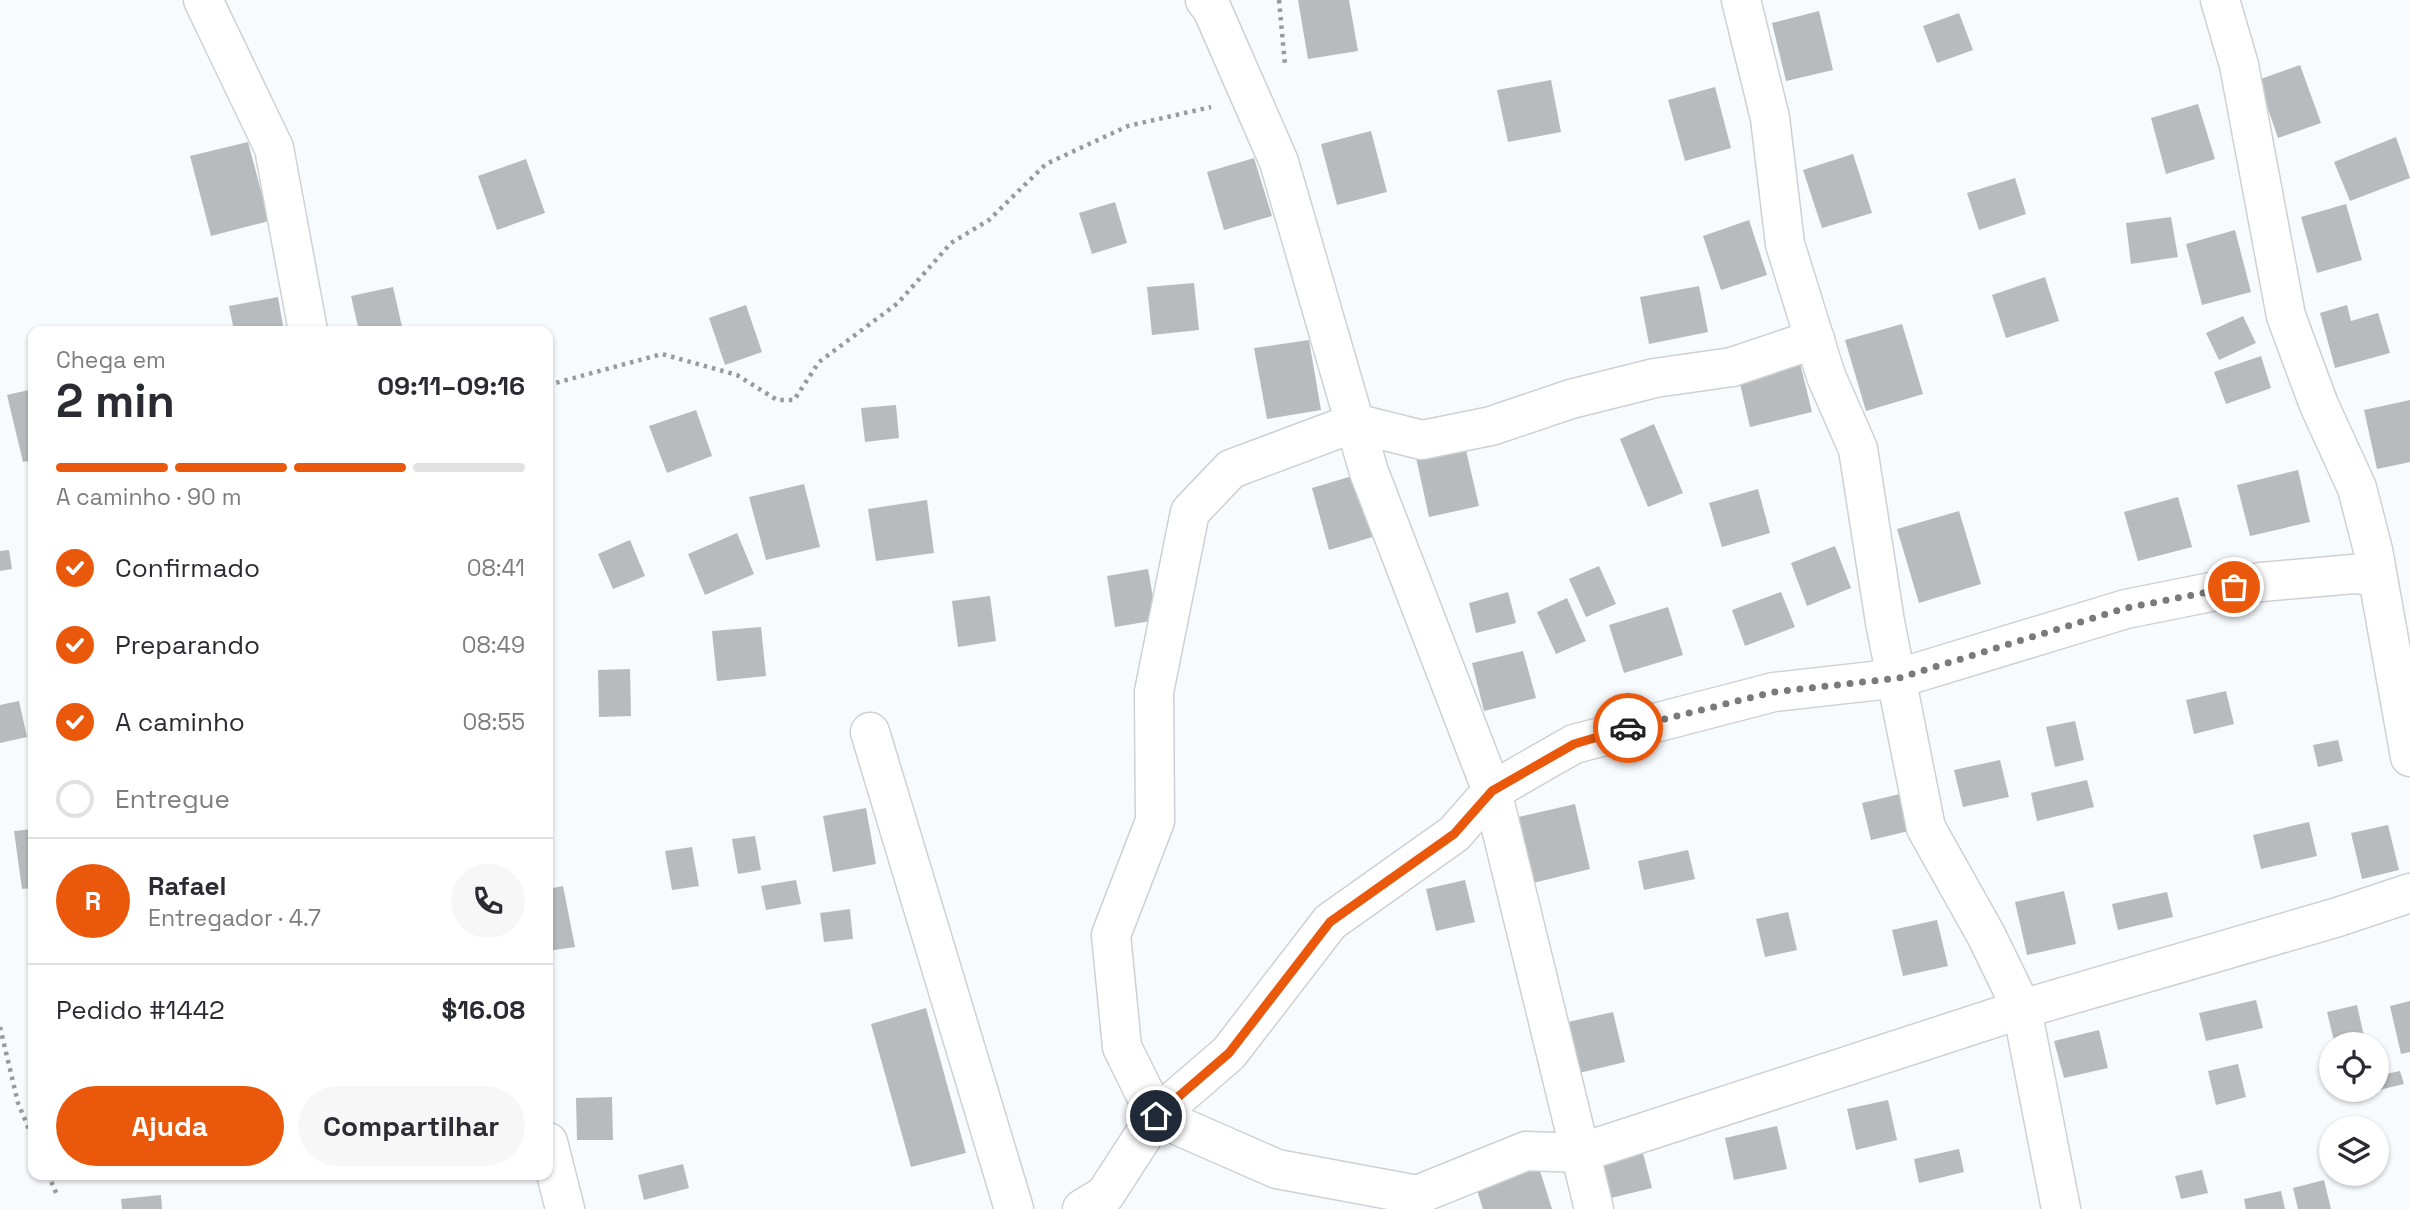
<!DOCTYPE html>
<html lang="pt">
<head>
<meta charset="utf-8">
<style>
	:root { --surface:#fff; --page:#f7f7f7; --text:#2b2b33; --muted:#7c7c81; --line:#e1e1e2; --accent:#ea580c }
	body { margin:0; font-family:"Space Grotesk",sans-serif; background:var(--page); color:var(--text); height:100vh; display:flex; flex-direction:column; font-size:26px; white-space:nowrap }
	* { box-sizing:border-box; margin:0 }
	p { font-size:23px; color:var(--muted) }
	.icon { flex:none; width:38px; height:38px; fill:none; stroke:currentColor; stroke-width:2; stroke-linecap:round; stroke-linejoin:round }
	.map { position:relative; flex:1; overflow:hidden }
	.details { position:absolute; left:28px; top:326px; width:525px; height:854px; display:flex; flex-direction:column; background:var(--surface); border-radius:14px; box-shadow:0 2px 5px #0004 }
	.details>* { flex:none }
	.buttons { position:absolute; left:2319px; top:1032px; display:grid; gap:14px }
	.buttons a { display:grid; place-items:center; width:70px; height:70px; border-radius:50%; background:var(--surface); box-shadow:0 2px 5px #0004; font-size:35px }
	.pin { position:absolute; display:grid; place-items:center; width:60px; height:60px; color:#fff; margin:-30px; border:4px solid #fff; border-radius:50%; box-shadow:0 2px 7px #0007 }
	.courier { position:absolute; display:grid; place-items:center; width:70px; height:70px; margin:-35px; border:5px solid #ea580c; border-radius:50%; background:#fff; color:#222; box-shadow:0 2px 9px #0007 }
	.headline em { font-style:normal; font-weight:800 }
	.headline div { display:flex; flex-direction:column-reverse }
	.headline { display:flex; align-items:center; justify-content:space-between; height:119px; padding:0 28px }
	h1 { font-size:46px; font-weight:800; line-height:52px }
	.bar { display:grid; grid-template-columns:repeat(4,1fr); gap:10px 7px; align-content:center; height:84px; padding:0 28px }
	.bar i { height:9px; border-radius:5px; background:var(--line) }
	.bar .on { background:var(--accent) }
	.bar p { grid-column:span 4 }
	.line { display:flex; align-items:center; gap:18px; padding:0 28px; border-top:2px solid var(--line) }
	.line div { flex:1 }
	.round { display:grid; place-items:center; flex:none; width:74px; height:74px; border-radius:37px; background:var(--page) }
	ol { padding:0 28px; list-style:none }
	li { display:flex; align-items:center; gap:21px; height:77px }
	li p { margin-inline-start:auto }
	li .icon { padding:7px; border-radius:50%; background:var(--accent); color:#fff; stroke-width:4 }
	li:last-child { color:var(--muted) }
	li i { width:38px; height:38px; border:4px solid var(--line); border-radius:50% }
	.button { display:flex; gap:14px; margin-top:auto; padding:14px 28px }
	.button a { flex:1; height:80px; border-radius:42px; background:var(--accent); color:#fff; font-size:28px; font-weight:800; line-height:80px; text-align:center }
	.button a+a { background:var(--page); color:var(--text) }
	.map>svg:first-child { display:block }
	.building { fill:#b8bbbd }
	.lines { fill:none; stroke-linecap:round; stroke-linejoin:round }
	.street-casing { stroke:#ced1d4; stroke-width:41 }
	.path { stroke:#989a9c; stroke-width:4.5; stroke-dasharray:3.5 5; stroke-linecap:butt }
	.street { stroke:#fff; stroke-width:38 }
	.done { stroke:#787a7c; stroke-width:7; stroke-dasharray:0 12.6 }
	.route { stroke:#ea580c; stroke-width:9 }
</style>
</head>
<body>
<div class="map">
<svg width="2410" height="1209" viewBox="0 0 2410 1209">
	<rect width="100%" height="100%" fill="#f8fbfe"/>
	<g class="building">
		<polygon points="1298,0 1349,0 1358,51 1308,59"/>
		<polygon points="1819,11 1833,70 1786,81 1772,23"/>
		<polygon points="1959,13 1973,50 1937,63 1923,26"/>
		<polygon points="2300,65 2321,123 2278,138 2258,80"/>
		<polygon points="1551,80 1561,132 1508,142 1497,90"/>
		<polygon points="1715,87 1731,148 1685,161 1668,100"/>
		<polygon points="2198,104 2215,159 2166,174 2151,118"/>
		<polygon points="1371,131 1387,192 1337,205 1321,144"/>
		<polygon points="2396,137 2410,178 2350,201 2334,162"/>
		<polygon points="248,142 269,221 211,236 190,156"/>
		<polygon points="1853,154 1872,213 1822,228 1803,170"/>
		<polygon points="1254,158 1272,216 1224,230 1207,172"/>
		<polygon points="526,159 545,213 497,230 478,176"/>
		<polygon points="2015,178 2026,214 1979,230 1967,193"/>
		<polygon points="1115,202 1127,243 1092,254 1079,213"/>
		<polygon points="2346,204 2362,260 2317,273 2301,217"/>
		<polygon points="2171,217 2178,257 2131,264 2126,223"/>
		<polygon points="1749,220 1767,275 1721,290 1703,236"/>
		<polygon points="2235,230 2251,292 2202,305 2186,244"/>
		<polygon points="2045,277 2059,321 2006,338 1992,295"/>
		<polygon points="1194,283 1199,330 1152,335 1147,287"/>
		<polygon points="1699,286 1708,332 1649,344 1640,297"/>
		<polygon points="393,287 403,331 359,331 351,296"/>
		<polygon points="278,297 284,331 234,331 229,306"/>
		<polygon points="746,305 762,352 725,365 709,318"/>
		<polygon points="2347,305 2351,321 2378,313 2390,353 2335,368 2320,313"/>
		<polygon points="2243,316 2256,343 2219,360 2206,333"/>
		<polygon points="1902,324 1923,394 1866,411 1845,340"/>
		<polygon points="1309,340 1321,410 1267,419 1254,348"/>
		<polygon points="2261,356 2271,388 2226,404 2214,372"/>
		<polygon points="1799,359 1812,412 1750,427 1738,375"/>
		<polygon points="33,389 33,460 23,462 7,395"/>
		<polygon points="2410,400 2410,462 2377,469 2364,410"/>
		<polygon points="896,405 899,438 865,442 861,408"/>
		<polygon points="696,410 712,456 667,473 649,426"/>
		<polygon points="1654,424 1683,493 1648,507 1620,439"/>
		<polygon points="1464,442 1479,506 1429,517 1415,453"/>
		<polygon points="2298,470 2310,522 2250,536 2237,485"/>
		<polygon points="1359,474 1376,536 1329,550 1312,488"/>
		<polygon points="804,484 820,547 766,560 749,497"/>
		<polygon points="1758,489 1770,533 1722,547 1709,503"/>
		<polygon points="2178,497 2192,547 2138,561 2124,512"/>
		<polygon points="927,500 934,553 876,561 868,509"/>
		<polygon points="1959,511 1981,584 1919,603 1897,529"/>
		<polygon points="737,533 754,574 705,595 688,554"/>
		<polygon points="630,540 645,576 613,589 598,554"/>
		<polygon points="1835,546 1851,588 1807,606 1791,563"/>
		<polygon points="9,550 12,569 0,571 0,551"/>
		<polygon points="1599,566 1616,604 1586,617 1569,579"/>
		<polygon points="1148,569 1157,620 1115,627 1107,576"/>
		<polygon points="1508,592 1516,623 1476,633 1469,603"/>
		<polygon points="1781,592 1795,627 1745,646 1732,610"/>
		<polygon points="990,596 996,641 958,647 952,601"/>
		<polygon points="1567,598 1586,641 1556,654 1537,612"/>
		<polygon points="1668,607 1683,655 1624,673 1609,625"/>
		<polygon points="761,627 766,676 717,681 712,631"/>
		<polygon points="1523,651 1536,698 1484,711 1472,663"/>
		<polygon points="630,669 631,716 599,717 598,670"/>
		<polygon points="2226,691 2234,724 2194,734 2186,700"/>
		<polygon points="19,701 27,737 0,743 0,705"/>
		<polygon points="2075,721 2084,760 2055,767 2046,727"/>
		<polygon points="2338,740 2343,761 2318,767 2313,745"/>
		<polygon points="2000,760 2009,797 1963,807 1954,770"/>
		<polygon points="2087,780 2094,807 2037,821 2031,793"/>
		<polygon points="1900,794 1909,831 1871,840 1862,803"/>
		<polygon points="1575,804 1590,869 1525,885 1510,819"/>
		<polygon points="866,808 876,864 833,872 823,816"/>
		<polygon points="2309,822 2317,856 2261,869 2253,835"/>
		<polygon points="2388,825 2399,870 2362,879 2351,833"/>
		<polygon points="33,829 33,888 22,889 14,831"/>
		<polygon points="755,836 761,870 738,874 732,839"/>
		<polygon points="692,847 699,886 672,890 665,851"/>
		<polygon points="1688,850 1695,879 1644,890 1638,861"/>
		<polygon points="796,880 801,904 766,910 761,886"/>
		<polygon points="1465,880 1475,922 1436,931 1426,889"/>
		<polygon points="563,886 575,947 548,951 548,889"/>
		<polygon points="2064,891 2076,944 2027,955 2015,902"/>
		<polygon points="2167,892 2173,917 2118,930 2112,904"/>
		<polygon points="850,909 853,939 824,942 820,913"/>
		<polygon points="1788,912 1797,950 1765,957 1756,919"/>
		<polygon points="1937,920 1948,966 1903,976 1892,930"/>
		<polygon points="2256,1000 2263,1028 2206,1041 2199,1013"/>
		<polygon points="2410,1001 2410,1052 2401,1054 2390,1006"/>
		<polygon points="2357,1005 2366,1045 2335,1045 2327,1012"/>
		<polygon points="926,1008 966,1153 911,1167 871,1024"/>
		<polygon points="1613,1012 1625,1062 1579,1073 1568,1022"/>
		<polygon points="2099,1030 2108,1068 2064,1078 2054,1041"/>
		<polygon points="2238,1064 2246,1097 2216,1105 2208,1071"/>
		<polygon points="2400,1071 2404,1084 2379,1090 2376,1076"/>
		<polygon points="612,1097 613,1140 577,1140 576,1098"/>
		<polygon points="1888,1100 1897,1140 1856,1150 1847,1109"/>
		<polygon points="1777,1126 1787,1169 1734,1180 1725,1138"/>
		<polygon points="1959,1149 1964,1172 1919,1183 1914,1159"/>
		<polygon points="1643,1153 1652,1188 1611,1198 1602,1162"/>
		<polygon points="1537,1161 1552,1209 1483,1209 1474,1181"/>
		<polygon points="683,1164 689,1188 644,1200 638,1175"/>
		<polygon points="2202,1170 2208,1193 2181,1199 2175,1176"/>
		<polygon points="2324,1180 2331,1209 2298,1209 2293,1188"/>
		<polygon points="2281,1191 2285,1209 2246,1209 2244,1199"/>
		<polygon points="161,1195 162,1209 122,1209 121,1199"/>
	</g>
	<g class="lines">
		<defs>
			<g id="street">
				<polyline points="203,0 274,148 308,331"/>
				<polyline points="1205,0 1212,9 1279,162 1369,472 1492,791 1594,1209"/>
				<polyline points="1741,0 1770,118 1785,244 1826,376 1858,449 1885,622 1926,828 1986,935 2022,1009 2061,1209"/>
				<polyline points="2220,0 2239,65 2286,316 2319,405 2357,488 2373,550 2410,757"/>
				<polyline points="1815,339 1732,367 1655,378 1571,399 1491,426 1422,440 1354,423 1231,469 1190,512 1154,692 1155,821 1111,935 1122,1047 1156,1116 1277,1169 1417,1195 1526,1151 1580,1153 2022,1009 2338,917 2410,893"/>
				<polyline points="870,732 1014,1209"/>
				<polyline points="548,1142 565,1209"/>
				<polyline points="1082,1209 1105,1195 1156,1116 1229,1053 1330,922 1454,834 1492,791 1574,744 1774,692 1899,678 2126,609 2261,582 2353,574 2377,576"/>
			</g>
		</defs>
		<use href="#street" class="street-casing"/>
		<g class="path">
			<polyline points="1279,0 1285,65"/>
			<polyline points="548,385 662,354 737,375 777,400 794,400 819,362 898,303 951,243 989,220 1046,164 1128,126 1211,107"/>
			<polyline points="0,1027 18,1103 33,1139"/>
			<polyline points="48,1174 57,1195"/>
		</g>
		<use href="#street" class="street"/>
	</g>
	<g class="lines">
		<polyline class="done" points="1628,728 1774,692 1899,678 2126,608 2234,587"/>
		<polyline class="route" points="1156,1116 1229,1053 1330,922 1454,834 1492,791 1574,744 1628,728"/>
	</g>
</svg>
<div class="buttons">
<a><svg class="icon" aria-label="locate" viewBox="0 0 24 24"><circle cx="12" cy="12" r="6"/><path d="M12 2v4M12 18v4M2 12h4M18 12h4"/></svg></a>
<a><svg class="icon" aria-label="layers" viewBox="0 0 24 24"><path d="M12 4l9 5-9 5-9-5zM3 14l9 5 9-5"/></svg></a>
</div>
<div class="pin" style="left:2234px;top:587px;background:#ea580c"><svg class="icon" aria-label="bag" viewBox="0 0 24 24"><path d="M5 8h14l-1 12H6zM9 8a3 3 0 0 1 6 0"/></svg></div>
<div class="pin" style="left:1156px;top:1116px;background:#1f2937"><svg class="icon" aria-label="home" viewBox="0 0 24 24"><path d="M3 11l9-7 9 7M6 9v11h12V9"/></svg></div>
<div class="courier" style="left:1628px;top:728px"><svg class="icon" aria-label="car" viewBox="0 0 24 24"><path d="M5 17H2v-5l4-1 3-4h7l3 4 3 1v5h-3M9 17h6M6 11h13"/><circle cx="7" cy="17" r="2"/><circle cx="17" cy="17" r="2"/></svg></div>
<section class="details">
<div class="headline"><div><h1>2 min</h1><p>Chega em</p></div><em>09:11–09:16</em></div>
<div class="bar"><i class="on"></i><i class="on"></i><i class="on"></i><i></i><p>A caminho · 90 m</p></div>
<ol>
<li><svg class="icon" aria-label="check" viewBox="0 0 24 24"><path d="M5 12l5 5 9-10"/></svg>Confirmado<p>08:41</p></li>
<li><svg class="icon" aria-label="check" viewBox="0 0 24 24"><path d="M5 12l5 5 9-10"/></svg>Preparando<p>08:49</p></li>
<li><svg class="icon" aria-label="check" viewBox="0 0 24 24"><path d="M5 12l5 5 9-10"/></svg>A caminho<p>08:55</p></li>
<li><i></i>Entregue</li>
</ol>
<div class="line" style="height:126px"><b class="round" style="background:var(--accent);color:#fff">R</b><div><b>Rafael</b><p>Entregador · 4.7</p></div><a class="round"><svg class="icon" aria-label="phone" viewBox="0 0 24 24"><path d="M5 4h4l2 5-3 2q2 4 5 5l2-3 5 2v4C11 20 4 13 5 4z"/></svg></a></div>
<div class="line" style="height:91px"><div>Pedido #1442</div><b>$16.08</b></div>
<div class="button"><a>Ajuda</a><a>Compartilhar</a></div>
</section>
</div>
</body>
</html>
